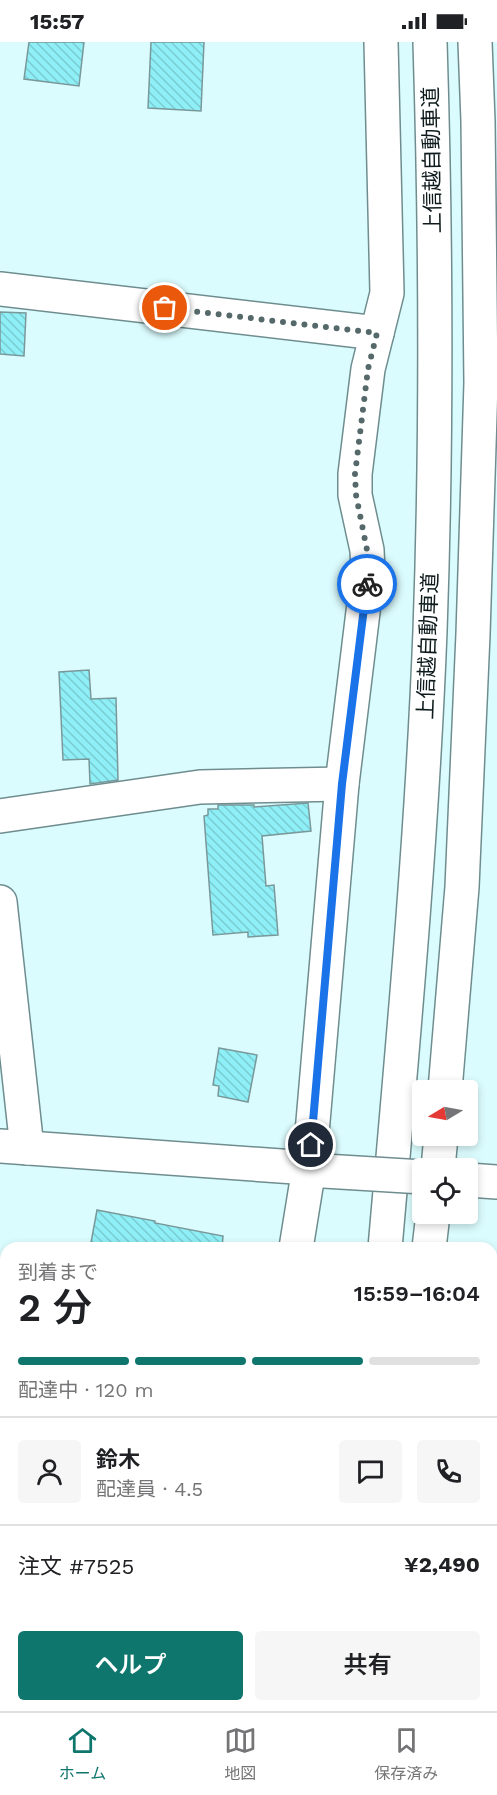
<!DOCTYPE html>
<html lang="ja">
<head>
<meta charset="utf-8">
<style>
	:root { --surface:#fff; --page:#f6f6f6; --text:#202124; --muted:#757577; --line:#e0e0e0; --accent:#0f766e }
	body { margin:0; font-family:"Work Sans","Noto Sans JP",sans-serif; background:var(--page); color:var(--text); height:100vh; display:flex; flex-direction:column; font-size:22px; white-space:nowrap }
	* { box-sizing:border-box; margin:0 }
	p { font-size:20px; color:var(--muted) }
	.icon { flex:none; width:33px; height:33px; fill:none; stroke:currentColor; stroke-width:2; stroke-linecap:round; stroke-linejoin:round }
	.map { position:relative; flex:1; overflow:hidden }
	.drawer { position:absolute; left:0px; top:1200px; width:498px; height:470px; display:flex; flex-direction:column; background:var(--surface); border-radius:18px 18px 0 0; box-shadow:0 3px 9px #0003 }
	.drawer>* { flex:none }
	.needle { width:39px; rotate:260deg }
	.fabs { position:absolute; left:412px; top:1038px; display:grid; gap:12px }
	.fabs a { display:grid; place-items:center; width:66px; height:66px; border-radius:6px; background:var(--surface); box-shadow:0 3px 9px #0003; font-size:30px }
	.pin { position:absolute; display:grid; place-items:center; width:51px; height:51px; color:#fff; margin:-26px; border:3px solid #fff; border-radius:50%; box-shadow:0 2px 6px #0007 }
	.courier { position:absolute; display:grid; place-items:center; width:60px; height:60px; margin:-30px; border:4px solid #1a73e8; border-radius:50%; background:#fff; color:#222; box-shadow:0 2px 8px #0007 }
	.headline em { font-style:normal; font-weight:600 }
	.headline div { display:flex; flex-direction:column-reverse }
	.headline { display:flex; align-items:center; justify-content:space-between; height:102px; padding:0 18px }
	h1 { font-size:39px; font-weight:600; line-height:45px }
	.bar { display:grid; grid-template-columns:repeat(4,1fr); gap:9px 6px; align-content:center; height:72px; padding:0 18px }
	.bar i { height:8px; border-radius:4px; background:var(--line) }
	.bar .active { background:var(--accent) }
	.bar p { grid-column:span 4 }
	.line { display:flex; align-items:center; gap:15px; padding:0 18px; border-top:2px solid var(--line) }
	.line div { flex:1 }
	.round { display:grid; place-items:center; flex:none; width:63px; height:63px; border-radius:6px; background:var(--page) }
	.cta { display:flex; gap:12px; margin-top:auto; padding:12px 18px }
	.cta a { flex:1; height:69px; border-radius:6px; background:var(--accent); color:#fff; font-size:24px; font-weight:600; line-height:69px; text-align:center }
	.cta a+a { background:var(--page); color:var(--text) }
	.status { display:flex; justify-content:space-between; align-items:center; height:42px; padding:0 30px; background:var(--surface); direction:ltr }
	.status svg { height:16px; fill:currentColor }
	.menu { display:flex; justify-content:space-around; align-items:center; height:84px; border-top:2px solid var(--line); background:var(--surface); font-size:16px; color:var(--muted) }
	.menu a { display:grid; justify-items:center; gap:3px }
	.menu .active { color:var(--accent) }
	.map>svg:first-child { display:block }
	.forest { fill:url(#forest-firs) }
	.building { fill:url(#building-back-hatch); stroke:#79989a; stroke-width:1.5 }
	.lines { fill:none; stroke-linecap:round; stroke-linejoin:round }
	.minor-casing { stroke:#6f8d8f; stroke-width:36 }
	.major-casing { stroke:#6f8d8f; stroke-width:36 }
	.highway-casing { stroke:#6f8d8f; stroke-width:36 }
	.minor { stroke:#fff; stroke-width:33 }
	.major { stroke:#fff; stroke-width:33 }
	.highway { stroke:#fff; stroke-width:33 }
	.minor-bridge-casing { stroke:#6f8d8f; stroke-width:36; stroke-linecap:butt }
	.minor-bridge { stroke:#fff; stroke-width:33 }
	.done { stroke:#56696a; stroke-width:6; stroke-dasharray:0 10.8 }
	.route { stroke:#1a73e8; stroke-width:8 }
	.labels { text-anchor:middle; stroke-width:4.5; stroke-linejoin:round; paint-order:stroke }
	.street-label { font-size:21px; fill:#0e1a1b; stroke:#fff }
</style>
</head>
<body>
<div class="status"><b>15:57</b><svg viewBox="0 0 49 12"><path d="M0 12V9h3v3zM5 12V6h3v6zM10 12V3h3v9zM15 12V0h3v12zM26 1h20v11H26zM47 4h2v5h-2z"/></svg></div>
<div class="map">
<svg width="497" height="1669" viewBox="0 0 497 1669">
	<defs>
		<pattern id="forest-firs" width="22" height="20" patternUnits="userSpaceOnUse" patternTransform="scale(1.5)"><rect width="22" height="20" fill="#98cfd2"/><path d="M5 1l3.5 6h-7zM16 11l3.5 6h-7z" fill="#82b1b4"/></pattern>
		<pattern id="building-back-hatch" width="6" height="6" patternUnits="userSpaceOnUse" patternTransform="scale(1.5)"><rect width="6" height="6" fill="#8feff6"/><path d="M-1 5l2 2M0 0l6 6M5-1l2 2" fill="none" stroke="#7accd2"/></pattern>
	</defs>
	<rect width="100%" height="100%" fill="#dbfcfe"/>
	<polygon class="forest" points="0,1290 6,1293 6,1374 0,1377"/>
	<g class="building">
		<polygon points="29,0 84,0 79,44 24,37"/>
		<polygon points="151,0 204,0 201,69 148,66"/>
		<polygon points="0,270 26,271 24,314 0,312"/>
		<polygon points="89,628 91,657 116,656 118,738 90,742 89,717 63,718 59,630"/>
		<polygon points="308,761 311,789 262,794 266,844 274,843 278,893 248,895 248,890 213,893 204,774 208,773 208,767 218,767 218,763 254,763 254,765"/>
		<polygon points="219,1006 257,1013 248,1060 218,1054 219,1044 213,1043"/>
		<polygon points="97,1168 155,1179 155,1181 223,1194 222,1206 90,1206"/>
	</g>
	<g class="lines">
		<defs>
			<g id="minor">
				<polyline points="0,247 377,291"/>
				<polyline points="0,774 200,745 342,742"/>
				<polyline points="0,860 27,1106"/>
				<polyline points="0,1104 309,1126 324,1129"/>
				<polyline points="468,1138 497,1140"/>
				<polyline points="296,1206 309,1126 342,742 368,529 367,508 355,453 355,432 368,327 387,251 381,0"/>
				<polyline points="0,1498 6,1498"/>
				<polyline points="209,1669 209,1664"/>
			</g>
			<g id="major">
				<polyline points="0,1236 6,1239"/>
				<polyline points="492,1508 497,1513"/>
			</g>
			<g id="highway">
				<polyline points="445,1048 462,845 473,592 481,341 478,79 475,0"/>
				<polyline points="438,1126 441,1094"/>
				<path d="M385 1206C403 1001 422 795 430 589 437 393 436 196 430 0"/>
				<polyline points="429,1206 433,1172"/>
				<polyline points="322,1669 323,1664"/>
				<polyline points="369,1669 370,1664"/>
			</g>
		</defs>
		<use href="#minor" class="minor-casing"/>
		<use href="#major" class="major-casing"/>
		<use href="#highway" class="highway-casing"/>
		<use href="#minor" class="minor"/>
		<use href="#major" class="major"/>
		<use href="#highway" class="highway"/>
		<defs>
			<polyline id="minor-bridge" points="324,1129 423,1135"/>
		</defs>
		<use href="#minor-bridge" class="minor-bridge-casing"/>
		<use href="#minor-bridge" class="minor-bridge"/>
	</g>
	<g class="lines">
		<polyline class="done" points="165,266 377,291 368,327 355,432 356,453 367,508 367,542"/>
		<polyline class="route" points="311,1103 342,742 367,542"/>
	</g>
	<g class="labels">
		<g class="street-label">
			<text transform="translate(432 118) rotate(-91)" y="7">上信越自動車道</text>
			<text transform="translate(428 604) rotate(-88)" y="7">上信越自動車道</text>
		</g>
	</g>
</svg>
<div class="fabs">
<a><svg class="needle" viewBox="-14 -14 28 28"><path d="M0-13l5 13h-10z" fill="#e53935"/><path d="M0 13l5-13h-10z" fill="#757577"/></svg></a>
<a><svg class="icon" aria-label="locate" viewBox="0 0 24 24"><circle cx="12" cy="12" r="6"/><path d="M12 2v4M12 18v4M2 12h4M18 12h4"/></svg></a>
</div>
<div class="pin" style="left:165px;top:266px;background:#ea580c"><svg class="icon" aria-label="bag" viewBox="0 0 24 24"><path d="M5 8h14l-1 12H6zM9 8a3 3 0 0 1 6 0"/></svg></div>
<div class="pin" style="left:311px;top:1103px;background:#1f2937"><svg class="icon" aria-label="home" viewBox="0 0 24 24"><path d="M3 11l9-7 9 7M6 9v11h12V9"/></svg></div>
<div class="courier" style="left:367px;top:542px"><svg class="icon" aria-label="bike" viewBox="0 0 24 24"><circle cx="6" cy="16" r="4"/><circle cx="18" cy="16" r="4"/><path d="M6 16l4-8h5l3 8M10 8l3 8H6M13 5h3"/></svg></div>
<section class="drawer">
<div class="headline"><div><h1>2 分</h1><p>到着まで</p></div><em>15:59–16:04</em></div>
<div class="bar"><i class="active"></i><i class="active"></i><i class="active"></i><i></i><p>配達中 · 120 m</p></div>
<div class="line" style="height:108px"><a class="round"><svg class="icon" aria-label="person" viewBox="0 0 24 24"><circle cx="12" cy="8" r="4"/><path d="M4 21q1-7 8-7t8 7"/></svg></a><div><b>鈴木</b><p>配達員 · 4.5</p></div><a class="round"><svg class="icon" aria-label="chat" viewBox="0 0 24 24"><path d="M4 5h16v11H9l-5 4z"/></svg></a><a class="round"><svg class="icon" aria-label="phone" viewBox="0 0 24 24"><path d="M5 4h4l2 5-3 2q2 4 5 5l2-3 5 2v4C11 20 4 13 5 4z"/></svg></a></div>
<div class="line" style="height:78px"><div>注文 #7525</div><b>¥2,490</b></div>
<div class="cta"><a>ヘルプ</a><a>共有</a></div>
</section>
</div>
<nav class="menu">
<a class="active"><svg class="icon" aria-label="home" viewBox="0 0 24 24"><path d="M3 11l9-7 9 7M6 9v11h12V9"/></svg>ホーム</a>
<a><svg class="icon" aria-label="map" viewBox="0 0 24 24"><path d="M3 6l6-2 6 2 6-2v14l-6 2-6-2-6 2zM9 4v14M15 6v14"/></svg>地図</a>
<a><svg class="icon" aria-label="saved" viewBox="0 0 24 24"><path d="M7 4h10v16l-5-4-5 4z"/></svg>保存済み</a>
</nav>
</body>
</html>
